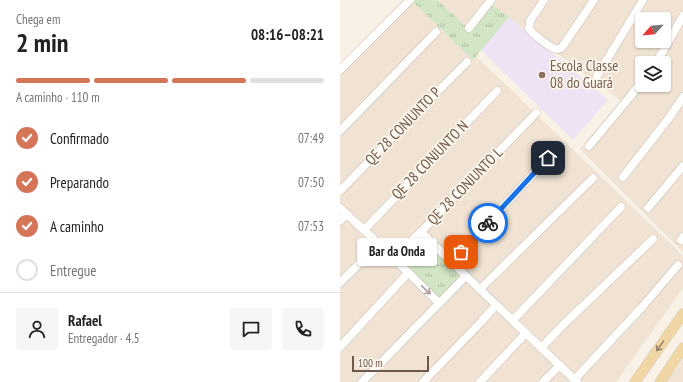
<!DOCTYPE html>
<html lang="pt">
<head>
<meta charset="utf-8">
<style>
	:root { --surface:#fff; --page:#f6f6f6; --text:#222; --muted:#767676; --line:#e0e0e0; --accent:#d57558 }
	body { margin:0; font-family:"PT Sans Narrow",sans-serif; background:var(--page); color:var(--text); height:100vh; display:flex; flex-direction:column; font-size:15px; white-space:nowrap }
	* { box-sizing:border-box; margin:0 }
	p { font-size:13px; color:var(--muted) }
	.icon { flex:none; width:22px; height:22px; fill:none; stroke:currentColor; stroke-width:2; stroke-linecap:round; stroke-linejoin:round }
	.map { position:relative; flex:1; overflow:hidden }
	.side { display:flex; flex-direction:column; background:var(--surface); width:340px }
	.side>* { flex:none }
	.needle { width:26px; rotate:243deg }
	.fabs { position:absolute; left:295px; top:12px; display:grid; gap:8px }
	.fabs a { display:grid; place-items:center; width:36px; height:36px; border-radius:4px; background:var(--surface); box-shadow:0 1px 3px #0004; font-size:20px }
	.scale { position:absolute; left:12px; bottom:10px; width:77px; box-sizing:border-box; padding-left:4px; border:2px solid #6f594d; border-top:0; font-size:11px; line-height:14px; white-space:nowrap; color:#6f594d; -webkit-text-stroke:3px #fdf6ea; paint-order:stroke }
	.pin { position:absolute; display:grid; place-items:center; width:34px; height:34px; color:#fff; margin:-17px; border-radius:8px; box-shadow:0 2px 6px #0006 }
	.courier { position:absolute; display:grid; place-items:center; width:40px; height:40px; margin:-20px; border:3px solid #1a73e8; border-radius:50%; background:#fff; color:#222; box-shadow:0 1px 5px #0007 }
	.bubble { position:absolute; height:28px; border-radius:4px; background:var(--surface); box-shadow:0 1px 3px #0004; font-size:13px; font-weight:800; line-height:28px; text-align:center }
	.overview em { font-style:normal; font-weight:800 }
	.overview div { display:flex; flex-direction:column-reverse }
	.overview { display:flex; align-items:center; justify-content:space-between; height:68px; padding:0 16px }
	h1 { font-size:26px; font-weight:800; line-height:30px }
	.bar { display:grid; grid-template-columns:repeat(4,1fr); gap:6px 4px; align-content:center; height:48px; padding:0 16px }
	.bar i { height:5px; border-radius:3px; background:var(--line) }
	.bar .current { background:var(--accent) }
	.bar p { grid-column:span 4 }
	.line { display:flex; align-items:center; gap:10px; padding:0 16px; border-top:1px solid var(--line) }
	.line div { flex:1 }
	.round { display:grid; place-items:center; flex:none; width:42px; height:42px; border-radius:4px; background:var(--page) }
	ol { padding:0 16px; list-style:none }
	li { display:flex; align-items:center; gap:12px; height:44px }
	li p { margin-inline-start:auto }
	li .icon { padding:4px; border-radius:50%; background:var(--accent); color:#fff; stroke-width:4 }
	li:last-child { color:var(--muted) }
	li i { width:22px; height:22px; border:2px solid var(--line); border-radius:50% }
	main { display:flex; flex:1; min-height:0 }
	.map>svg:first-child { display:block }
	.residential { fill:#f0e3d4; fill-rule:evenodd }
	.education { fill:#eee2f5 }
	.park { fill:url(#park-tufts) }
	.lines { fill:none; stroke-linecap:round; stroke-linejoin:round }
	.minor-casing { stroke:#c9b9ac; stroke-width:9 }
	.major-casing { stroke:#d4cdca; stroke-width:11 }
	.minor { stroke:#fff; stroke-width:8 }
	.major { stroke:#f0d5a5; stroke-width:10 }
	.oneway { stroke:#a99b94 }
	.oneway2 { stroke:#967e67 }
	.done { stroke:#9f8e82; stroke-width:4; stroke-dasharray:0 7.2 }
	.route { stroke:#1a73e8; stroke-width:5 }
	.education-dot { fill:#8d6e63; stroke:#fdf6ea; stroke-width:1.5 }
	.labels { text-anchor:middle; stroke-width:3.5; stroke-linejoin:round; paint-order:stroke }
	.education-label { font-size:15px; fill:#785e54; stroke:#fdf6ea; text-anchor:start }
	.street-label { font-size:15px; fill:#6f594d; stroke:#fdf6ea }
</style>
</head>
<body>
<main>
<section class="side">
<div class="overview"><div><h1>2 min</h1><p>Chega em</p></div><em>08:16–08:21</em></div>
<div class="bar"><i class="current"></i><i class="current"></i><i class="current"></i><i></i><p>A caminho · 110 m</p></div>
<ol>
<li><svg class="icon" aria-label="check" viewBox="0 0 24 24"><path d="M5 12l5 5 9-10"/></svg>Confirmado<p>07:49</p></li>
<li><svg class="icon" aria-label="check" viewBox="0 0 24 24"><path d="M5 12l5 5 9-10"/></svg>Preparando<p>07:50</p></li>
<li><svg class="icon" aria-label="check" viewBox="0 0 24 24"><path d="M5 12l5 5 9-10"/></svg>A caminho<p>07:53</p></li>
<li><i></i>Entregue</li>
</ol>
<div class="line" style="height:72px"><a class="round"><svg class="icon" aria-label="person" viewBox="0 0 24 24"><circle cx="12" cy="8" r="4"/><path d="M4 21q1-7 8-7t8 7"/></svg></a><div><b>Rafael</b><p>Entregador · 4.5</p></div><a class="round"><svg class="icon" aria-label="chat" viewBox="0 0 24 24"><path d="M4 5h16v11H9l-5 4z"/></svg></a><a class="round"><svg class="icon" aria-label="phone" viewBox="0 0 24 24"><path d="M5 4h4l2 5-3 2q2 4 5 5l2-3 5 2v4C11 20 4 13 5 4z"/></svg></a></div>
</section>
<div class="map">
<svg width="343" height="382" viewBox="0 0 343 382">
	<defs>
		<pattern id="park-tufts" width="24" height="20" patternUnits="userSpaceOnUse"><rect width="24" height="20" fill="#d2e5c5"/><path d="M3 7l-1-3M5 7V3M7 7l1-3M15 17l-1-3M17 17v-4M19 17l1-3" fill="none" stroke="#afbda2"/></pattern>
	</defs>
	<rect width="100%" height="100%" fill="#f9f1e5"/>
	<g class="residential">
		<polygon points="76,0 78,0 343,256 343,288 276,382 0,382 0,68"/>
		<path d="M93 0H343V252L240 149 281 101 166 15 129 34ZM302 19H324V41H302ZM302 63H324V85H302Z"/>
		<polygon points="343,360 343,382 326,382"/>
	</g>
	<polygon class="education" points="169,17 268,100 233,140 140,49"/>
	<g class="park">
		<polygon points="73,0 97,0 130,30 150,3 169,17 133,60 72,1"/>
		<polygon points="81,236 121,277 99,299 58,259"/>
	</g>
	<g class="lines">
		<defs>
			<g id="minor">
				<path d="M204 0 190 21 189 29C193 34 211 49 217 49 220 50 221 48 223 46L254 0"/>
				<polyline points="294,17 302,26"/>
				<polyline points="129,28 151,0"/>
				<polyline points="315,63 322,53 343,16"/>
				<polyline points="0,70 70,0"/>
				<polyline points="257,76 303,0"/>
				<polyline points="0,131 96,32"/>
				<polyline points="249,146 289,98 302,81"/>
				<polyline points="283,177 329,118 343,97"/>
				<polyline points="0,191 71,118 127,62"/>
				<polyline points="0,208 39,244 99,303"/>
				<polyline points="308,208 343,166"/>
				<polyline points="0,221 7,214"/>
				<polyline points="24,230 157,91"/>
				<polyline points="81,232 126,276 237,382"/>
				<polyline points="341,240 343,237"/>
				<polyline points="53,258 81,232 196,113"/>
				<polyline points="111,262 217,149"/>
				<polyline points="0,283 39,244"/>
				<polyline points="140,289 253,178"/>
				<polyline points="173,320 281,207"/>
				<polyline points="0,347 68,273"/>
				<polyline points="201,348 224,324 313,239"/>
				<polyline points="234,380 303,306 338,265"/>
				<polyline points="22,382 126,276"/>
				<polyline points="83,382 141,322 156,305"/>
				<polyline points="140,382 186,333"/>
				<polyline points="203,382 220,365"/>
			</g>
			<g id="major">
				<polyline points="295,382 343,314"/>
				<polyline points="320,382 343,348"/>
			</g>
		</defs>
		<use href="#minor" class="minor-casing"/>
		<use href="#major" class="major-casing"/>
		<use href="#minor" class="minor"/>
		<use href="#major" class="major"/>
	</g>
	<defs><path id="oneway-shaft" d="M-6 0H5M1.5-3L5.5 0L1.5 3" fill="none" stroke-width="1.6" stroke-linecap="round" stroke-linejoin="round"/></defs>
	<use class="oneway" href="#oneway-shaft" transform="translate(86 290) rotate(44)"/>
	<use class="oneway2" href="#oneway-shaft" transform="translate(320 346) rotate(125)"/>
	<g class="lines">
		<polyline class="done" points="121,252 148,223"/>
		<polyline class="route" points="148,223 208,158"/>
	</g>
	<circle class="education-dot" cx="202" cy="75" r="4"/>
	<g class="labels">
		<g class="education-label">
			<text x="210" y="71">Escola Classe<tspan x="210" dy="17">08 do Guará</tspan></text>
		</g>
		<g class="street-label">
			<text transform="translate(63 126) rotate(-46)" y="5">QE 28 CONJUNTO P</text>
			<text transform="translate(90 160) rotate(-46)" y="5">QE 28 CONJUNTO N</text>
			<text transform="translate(125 186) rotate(-46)" y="5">QE 28 CONJUNTO L</text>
		</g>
	</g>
</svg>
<div class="fabs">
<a><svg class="needle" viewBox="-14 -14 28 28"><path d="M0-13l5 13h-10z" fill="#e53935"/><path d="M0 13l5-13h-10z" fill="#767676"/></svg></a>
<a><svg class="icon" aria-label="layers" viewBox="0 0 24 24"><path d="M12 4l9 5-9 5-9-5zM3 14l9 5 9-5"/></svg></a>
</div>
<div class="scale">100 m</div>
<div class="pin" style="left:121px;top:252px;background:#ea580c"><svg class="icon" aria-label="bag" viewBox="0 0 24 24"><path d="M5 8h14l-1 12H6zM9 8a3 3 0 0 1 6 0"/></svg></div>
<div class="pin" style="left:208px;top:158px;background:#1f2937"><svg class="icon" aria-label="home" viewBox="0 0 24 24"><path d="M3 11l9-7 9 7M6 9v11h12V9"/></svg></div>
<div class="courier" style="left:148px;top:223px"><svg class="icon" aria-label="bike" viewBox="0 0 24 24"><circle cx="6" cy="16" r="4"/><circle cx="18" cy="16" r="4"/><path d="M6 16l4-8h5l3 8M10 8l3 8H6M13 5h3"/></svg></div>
<div class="bubble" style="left:17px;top:238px;width:80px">Bar da Onda</div>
</div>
</main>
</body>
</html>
